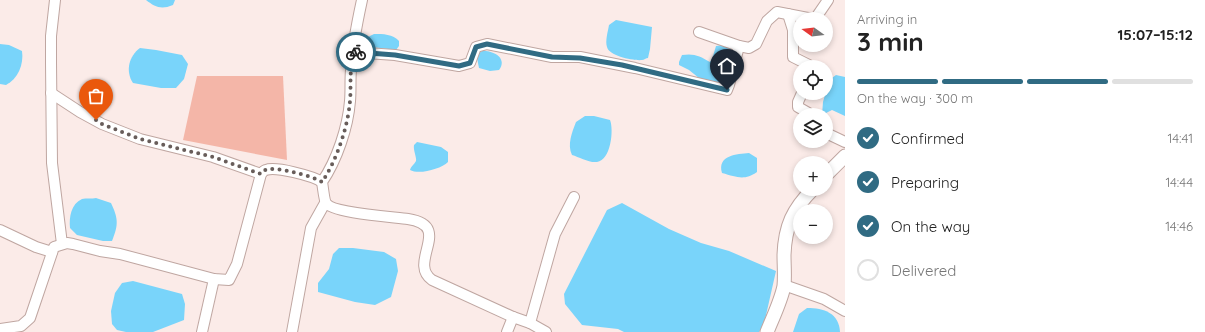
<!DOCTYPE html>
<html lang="en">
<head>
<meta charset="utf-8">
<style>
	:root { --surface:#fff; --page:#f2f2f2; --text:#222; --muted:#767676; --line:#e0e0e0; --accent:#306b83 }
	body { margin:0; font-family:Quicksand,sans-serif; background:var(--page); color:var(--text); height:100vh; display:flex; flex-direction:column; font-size:15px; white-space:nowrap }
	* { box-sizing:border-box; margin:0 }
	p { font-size:13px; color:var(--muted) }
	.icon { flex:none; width:22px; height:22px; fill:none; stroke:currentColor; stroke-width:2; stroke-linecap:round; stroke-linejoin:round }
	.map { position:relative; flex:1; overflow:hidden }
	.drawer { display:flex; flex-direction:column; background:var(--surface); width:360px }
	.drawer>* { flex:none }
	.needle { width:26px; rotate:285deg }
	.controls { position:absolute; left:793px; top:12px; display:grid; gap:8px }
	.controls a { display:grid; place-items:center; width:40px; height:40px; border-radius:50%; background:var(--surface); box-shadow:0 2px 6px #0003; font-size:20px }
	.pin { position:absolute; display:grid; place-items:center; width:34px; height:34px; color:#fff; margin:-41px -17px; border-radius:50% 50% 50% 0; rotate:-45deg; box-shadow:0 0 4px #0007 }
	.pin .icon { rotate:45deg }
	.courier { position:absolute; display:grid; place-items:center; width:40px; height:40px; margin:-20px; border:3px solid #306b83; border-radius:50%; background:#fff; color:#222; box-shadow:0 1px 5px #0007 }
	.headline em { font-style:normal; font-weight:700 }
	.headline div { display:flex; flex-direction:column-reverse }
	.headline { display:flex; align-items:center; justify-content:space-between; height:68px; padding:0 12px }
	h1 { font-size:26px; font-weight:700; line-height:30px }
	.bar { display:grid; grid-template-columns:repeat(4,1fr); gap:6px 4px; align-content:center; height:48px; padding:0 12px }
	.bar i { height:5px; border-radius:3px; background:var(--line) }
	.bar .active { background:var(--accent) }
	.bar p { grid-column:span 4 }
	ol { padding:0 12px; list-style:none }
	li { display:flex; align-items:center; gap:12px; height:44px }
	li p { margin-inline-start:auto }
	li .icon { padding:4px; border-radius:50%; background:var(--accent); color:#fff; stroke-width:4 }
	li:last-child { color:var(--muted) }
	li i { width:22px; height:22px; border:2px solid var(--line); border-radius:50% }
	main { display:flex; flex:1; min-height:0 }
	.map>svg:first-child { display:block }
	.green { fill:#f4b6a8 }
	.water { fill:#79d4fa }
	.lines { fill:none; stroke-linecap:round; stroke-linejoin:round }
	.minor-casing { stroke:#bfa6a1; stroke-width:12 }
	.tertiary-casing { stroke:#bfa6a1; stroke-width:15 }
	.minor { stroke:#fff; stroke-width:10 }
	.tertiary { stroke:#fff; stroke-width:13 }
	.done { stroke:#685d5a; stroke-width:4; stroke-dasharray:0 7.2 }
	.route { stroke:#306b83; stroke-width:5 }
</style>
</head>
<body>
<main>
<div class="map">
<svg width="845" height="332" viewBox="0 0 845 332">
	<rect width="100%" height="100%" fill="#fbebe8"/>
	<polygon class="green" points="197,76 283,76 287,160 183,140"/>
	<g class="water">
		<path d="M146 0H175L173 5C161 10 155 7 146 0Z"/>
		<path d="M616 20 652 27 650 49 648 58C646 58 644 60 642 60 634 61 609 56 607 47 605 41 608 31 609 25Z"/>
		<path d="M374 34C383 34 393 34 399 41V46L396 50 372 47 367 45 366 42 368 37Z"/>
		<path d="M0 44 9 45 22 51C24 64 18 79 6 85L0 84Z"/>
		<path d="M723 45 732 48 734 50 727 77 723 83 704 82 689 70 679 65V62L682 55C694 53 700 56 710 62L713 56 716 46Z"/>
		<path d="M140 48 156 50 182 55 188 64 184 79 176 88H161L133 83C125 71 129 56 140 48Z"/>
		<path d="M482 51C493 50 508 58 499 70L490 71 479 68 477 58 479 53Z"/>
		<polygon points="836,75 845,77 845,116 832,110 822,115 823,102 829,80"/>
		<path d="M585 116H594L610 120C614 130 611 160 597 162 589 163 579 157 572 155 567 145 572 132 576 122Z"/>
		<path d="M417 142 441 147 448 152V162C441 169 419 175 410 170 411 166 414 165 416 161 417 158 413 150 414 145Z"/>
		<path d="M749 153 757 158V172C744 181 737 177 722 173 717 155 737 154 749 153Z"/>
		<path d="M96 198 111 203C118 218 119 224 112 241H103L77 235 70 228C69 217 71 204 82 199 86 198 92 199 96 198Z"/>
		<polygon points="622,203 669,229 701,243 729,251 776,271 764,324 759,332 624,332 618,329 582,325 565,304 564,294 607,210"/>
		<polygon points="339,248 353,248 384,252 396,259 398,271 391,297 375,305 355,302 318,292 318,283 329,269 333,254"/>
		<polygon points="133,281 182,294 185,304 184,320 153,332 126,332 117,330 112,324 111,311 115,293 122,283"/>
		<path d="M807 308C824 308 839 313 840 332H793L799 314Z"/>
	</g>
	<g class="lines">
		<defs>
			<g id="minor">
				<polyline points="55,0 51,36 51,63 52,163 62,244"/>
				<path d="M362 0C357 23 352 47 351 70 350 80 351 91 350 101 348 127 337 160 322 182 323 187 324 200 326 203 332 213 395 217 408 219 454 226 407 262 432 280L513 317 530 323 546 332"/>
				<polyline points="788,14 793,30 793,57 813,67"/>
				<polyline points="815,19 828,0"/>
				<polyline points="699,32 739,46 749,48 756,44 767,21 777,12 813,19"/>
				<polyline points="353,52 395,55 459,66 470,63 476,47 487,44 552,57 580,57 635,68 727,90 729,85 739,46"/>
				<polyline points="51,93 80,112 102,124 140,139 213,157 261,174"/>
				<polyline points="802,93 798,102 798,107 812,115"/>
				<polyline points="826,133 845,142"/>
				<polyline points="0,230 36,247 52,252"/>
				<polyline points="784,285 824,299 845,311"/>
				<polyline points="530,323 555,234 574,197"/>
				<path d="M0 329 21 326 30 318 54 247 67 243 73 244 100 251 120 254 214 279 229 280 237 264 261 174C263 172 264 170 266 170 275 166 313 176 322 182"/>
				<polyline points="202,332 214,279"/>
				<polyline points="292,332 311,228 325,203"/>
				<polyline points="507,332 513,317"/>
			</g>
			<g id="tertiary">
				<polyline points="826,175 845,156"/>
				<path d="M767 332C773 317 781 301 784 286 785 275 784 265 784 255 785 226 793 209 813 189"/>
			</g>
		</defs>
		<use href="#minor" class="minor-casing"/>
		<use href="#tertiary" class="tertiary-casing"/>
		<use href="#minor" class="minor"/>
		<use href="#tertiary" class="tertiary"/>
	</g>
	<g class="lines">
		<path class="done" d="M96 120 102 124 140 139 213 157 261 174C263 172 264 170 266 170 275 166 313 176 322 182 337 160 348 126 350 101 351 90 350 80 351 70 351 64 352 58 353 52H356"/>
		<polyline class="route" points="356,52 395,55 459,66 470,63 476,47 487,44 552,57 580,58 622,65 727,90"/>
	</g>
</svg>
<div class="controls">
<a><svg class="needle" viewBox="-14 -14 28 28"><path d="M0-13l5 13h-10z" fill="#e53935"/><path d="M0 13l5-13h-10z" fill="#767676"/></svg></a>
<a><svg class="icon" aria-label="locate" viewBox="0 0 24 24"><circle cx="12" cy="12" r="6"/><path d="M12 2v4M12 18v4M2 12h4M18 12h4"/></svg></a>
<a><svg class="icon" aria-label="layers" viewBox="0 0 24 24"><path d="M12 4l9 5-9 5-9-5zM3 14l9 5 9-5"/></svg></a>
<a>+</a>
<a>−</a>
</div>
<div class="pin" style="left:96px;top:120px;background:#ea580c"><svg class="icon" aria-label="bag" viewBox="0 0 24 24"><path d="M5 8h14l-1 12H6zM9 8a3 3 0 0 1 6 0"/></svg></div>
<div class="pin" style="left:727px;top:90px;background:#1f2937"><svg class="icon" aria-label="home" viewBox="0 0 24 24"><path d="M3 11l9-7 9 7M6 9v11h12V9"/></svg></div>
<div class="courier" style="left:356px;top:52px"><svg class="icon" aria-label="bike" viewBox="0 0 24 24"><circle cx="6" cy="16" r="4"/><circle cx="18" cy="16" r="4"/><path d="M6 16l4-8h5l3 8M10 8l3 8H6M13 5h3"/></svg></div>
</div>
<section class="drawer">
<div class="headline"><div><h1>3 min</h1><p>Arriving in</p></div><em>15:07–15:12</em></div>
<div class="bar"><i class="active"></i><i class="active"></i><i class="active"></i><i></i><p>On the way · 300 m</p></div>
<ol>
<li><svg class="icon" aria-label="check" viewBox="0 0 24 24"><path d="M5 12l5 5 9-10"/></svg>Confirmed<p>14:41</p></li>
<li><svg class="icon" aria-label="check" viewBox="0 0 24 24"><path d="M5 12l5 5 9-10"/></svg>Preparing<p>14:44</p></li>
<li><svg class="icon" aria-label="check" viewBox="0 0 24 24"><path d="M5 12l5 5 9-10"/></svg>On the way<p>14:46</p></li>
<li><i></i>Delivered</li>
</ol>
</section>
</main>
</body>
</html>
